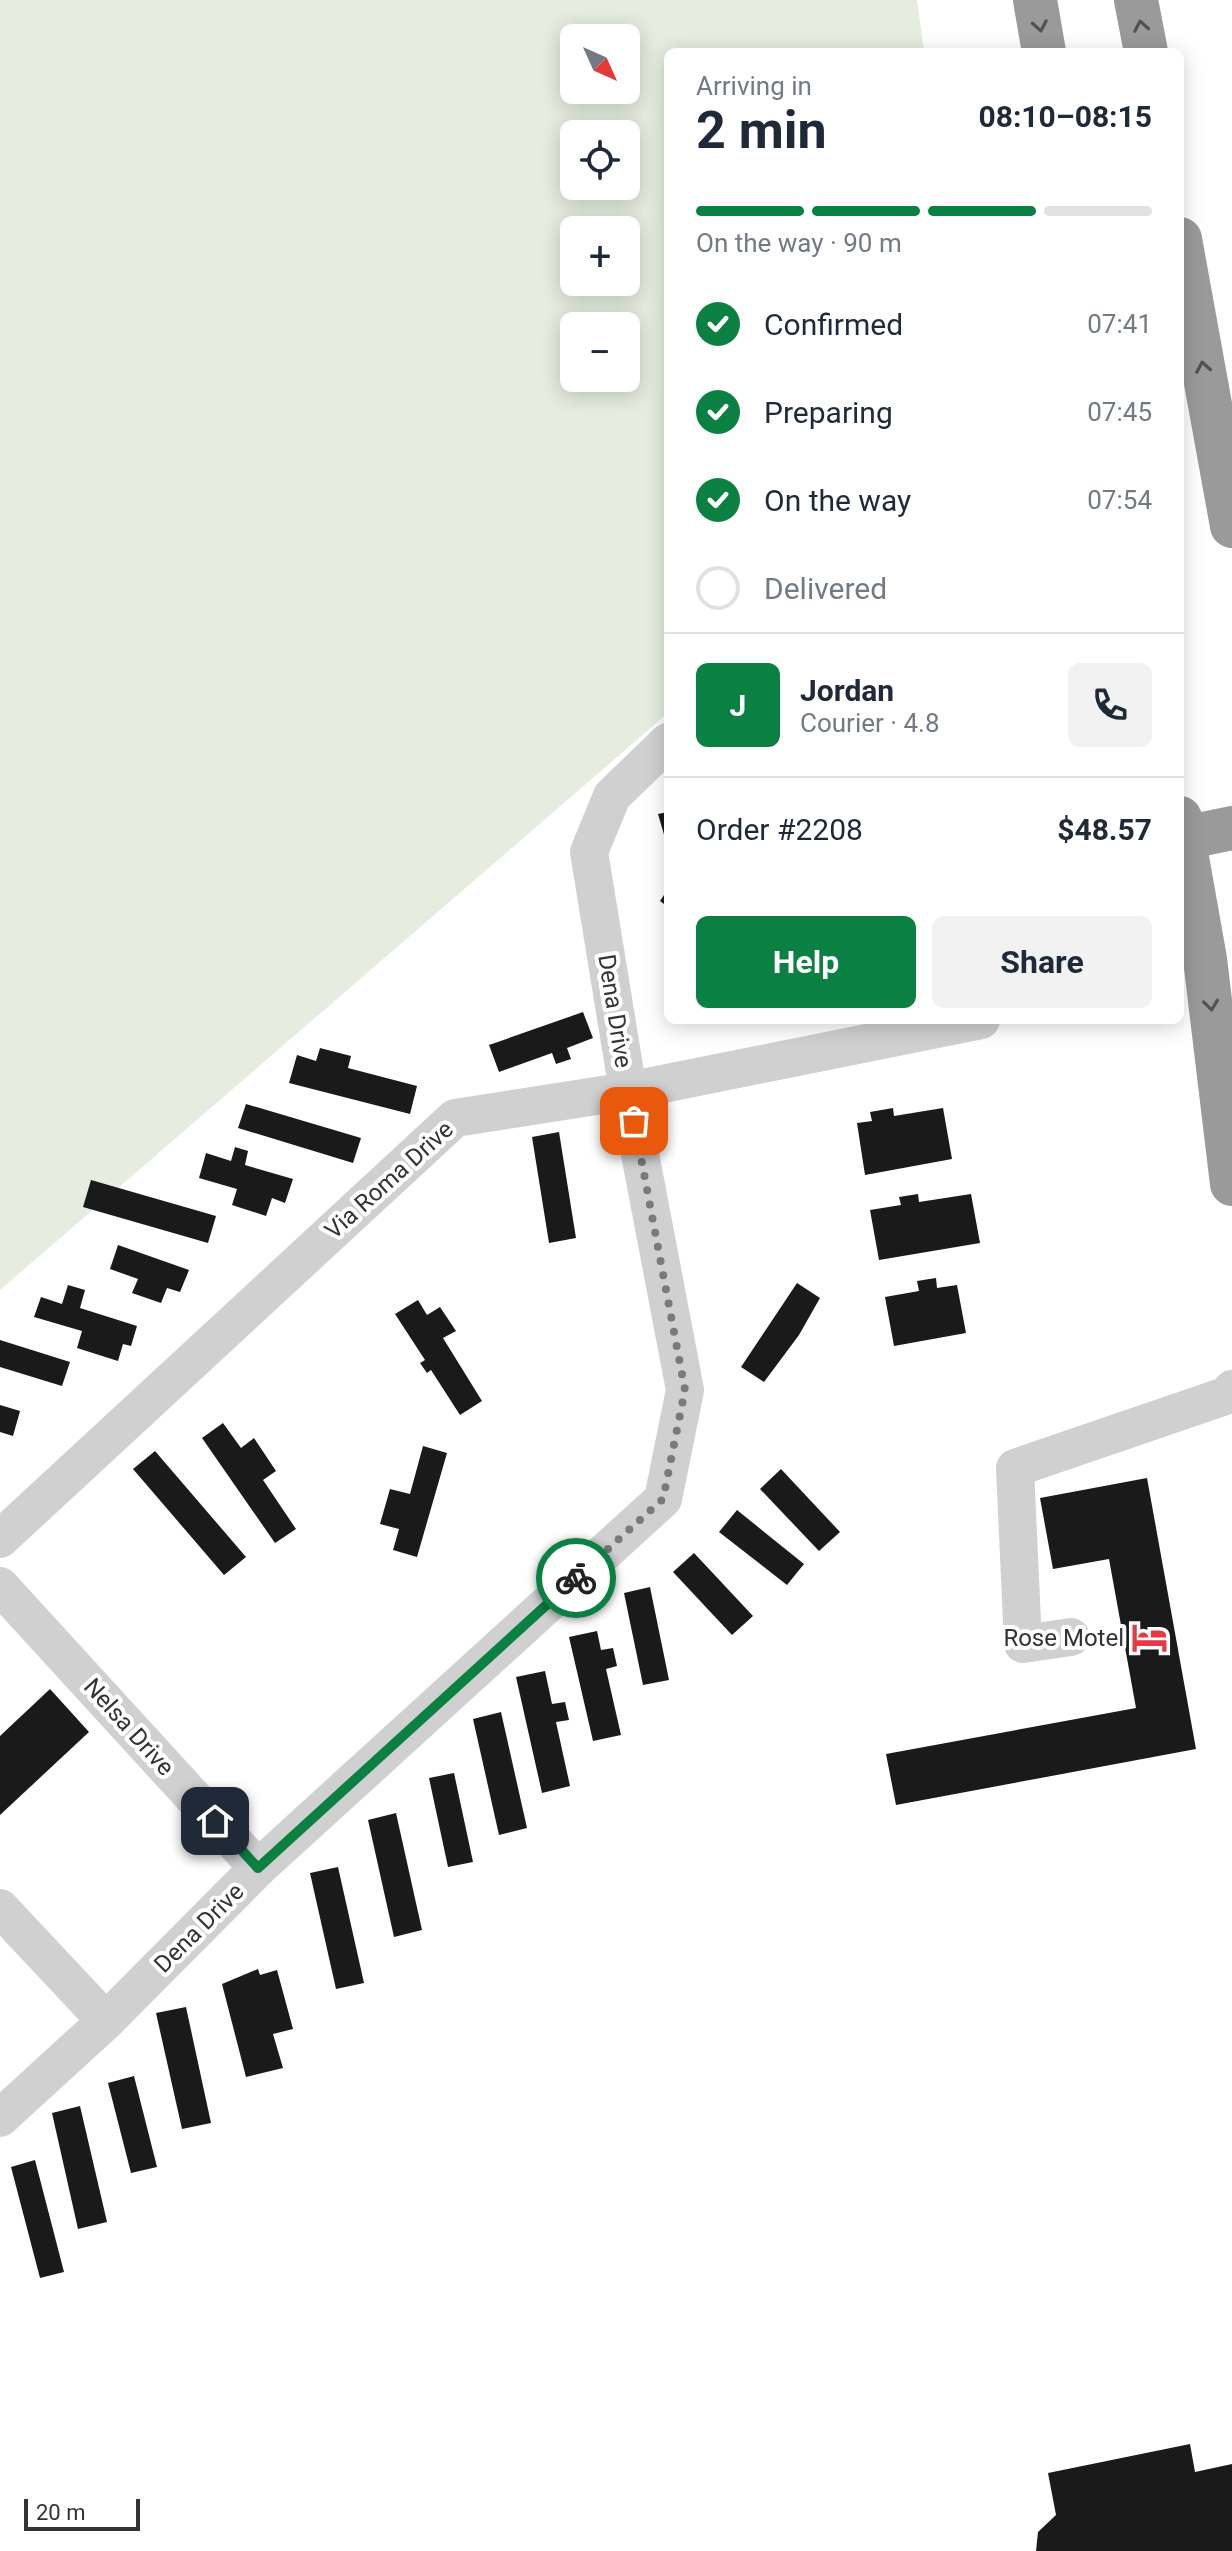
<!DOCTYPE html>
<html lang="en">
<head>
<meta charset="utf-8">
<style>
	:root { --surface:#fff; --page:#f2f2f3; --text:#1f2937; --muted:#747a83; --line:#e0e1e3; --accent:#0b8043 }
	body { margin:0; font-family:Roboto,sans-serif; background:var(--page); color:var(--text); height:100vh; display:flex; flex-direction:column; font-size:30px; white-space:nowrap }
	* { box-sizing:border-box; margin:0 }
	p { font-size:26px; color:var(--muted) }
	.icon { flex:none; width:44px; height:44px; fill:none; stroke:currentColor; stroke-width:2; stroke-linecap:round; stroke-linejoin:round }
	.map { position:relative; flex:1; overflow:hidden }
	.side { position:absolute; left:664px; top:48px; width:520px; height:976px; display:flex; flex-direction:column; background:var(--surface); border-radius:12px; box-shadow:0 4px 20px #0003 }
	.side>* { flex:none }
	.needle { width:52px; rotate:135deg }
	.tools { position:absolute; left:560px; top:24px; display:grid; gap:16px }
	.tools a { display:grid; place-items:center; width:80px; height:80px; border-radius:12px; background:var(--surface); box-shadow:0 4px 20px #0003; font-size:40px }
	.scale { position:absolute; left:24px; bottom:20px; width:116px; box-sizing:border-box; padding-left:8px; border:4px solid #333; border-top:0; font-size:22px; line-height:28px; white-space:nowrap; color:#333; -webkit-text-stroke:6px #fff; paint-order:stroke }
	.pin { position:absolute; display:grid; place-items:center; width:68px; height:68px; color:#fff; margin:-34px; border-radius:16px; box-shadow:0 4px 12px #0006 }
	.courier { position:absolute; display:grid; place-items:center; width:80px; height:80px; margin:-40px; border:6px solid #0b8043; border-radius:50%; background:#fff; color:#222; box-shadow:0 2px 10px #0007 }
	.summary em { font-style:normal; font-weight:700 }
	.summary div { display:flex; flex-direction:column-reverse }
	.summary { display:flex; align-items:center; justify-content:space-between; height:136px; padding:0 32px }
	h1 { font-size:52px; font-weight:700; line-height:60px }
	.bar { display:grid; grid-template-columns:repeat(4,1fr); gap:12px 8px; align-content:center; height:96px; padding:0 32px }
	.bar i { height:10px; border-radius:6px; background:var(--line) }
	.bar .selected { background:var(--accent) }
	.bar p { grid-column:span 4 }
	.line { display:flex; align-items:center; gap:20px; padding:0 32px; border-top:2px solid var(--line) }
	.line div { flex:1 }
	.round { display:grid; place-items:center; flex:none; width:84px; height:84px; border-radius:12px; background:var(--page) }
	ol { padding:0 32px; list-style:none }
	li { display:flex; align-items:center; gap:24px; height:88px }
	li p { margin-inline-start:auto }
	li .icon { padding:8px; border-radius:50%; background:var(--accent); color:#fff; stroke-width:4 }
	li:last-child { color:var(--muted) }
	li i { width:44px; height:44px; border:4px solid var(--line); border-radius:50% }
	.button { display:flex; gap:16px; margin-top:auto; padding:16px 32px }
	.button a { flex:1; height:92px; border-radius:12px; background:var(--accent); color:#fff; font-size:32px; font-weight:700; line-height:92px; text-align:center }
	.button a+a { background:var(--page); color:var(--text) }
	.map>svg:first-child { display:block }
	.green { fill:#e6ecdf; fill-rule:evenodd }
	.building { fill:#1a1a1a }
	.lines { fill:none; stroke-linecap:round; stroke-linejoin:round }
	.minor { stroke:#d0d0d0; stroke-width:38 }
	.highway { stroke:#9a9a9a; stroke-width:44 }
	.oneway { stroke:#525252 }
	.done { stroke:#7a7a7a; stroke-width:8; stroke-dasharray:0 14.4 }
	.route { stroke:#0b8043; stroke-width:10 }
	.labels { text-anchor:middle; stroke-width:8; stroke-linejoin:round; paint-order:stroke }
	.street-label { font-size:24px; fill:#333; stroke:#fff }
	.poi-label { font-size:24px; fill:#333; stroke:#fff; text-anchor:end }
</style>
</head>
<body>
<div class="map">
<svg width="1232" height="2551" viewBox="0 0 1232 2551">
	<rect width="100%" height="100%" fill="#fff"/>
	<path class="green" d="M0 0H917L924 52H668V713L0 1290ZM574 38H626V90H574ZM574 134H626V186H574ZM574 230H626V282H574ZM574 326H626V378H574Z"/>
	<g class="building">
		<polygon points="668,812 668,838 665,838 658,814"/>
		<polygon points="668,889 668,907 660,901"/>
		<polygon points="583,1012 593,1038 567,1048 571,1059 556,1064 552,1053 499,1072 489,1045"/>
		<polygon points="320,1048 351,1056 348,1068 417,1086 410,1114 289,1083 297,1055 316,1061"/>
		<polygon points="246,1104 361,1138 353,1163 238,1128"/>
		<polygon points="893,1108 894,1116 943,1108 952,1159 865,1175 857,1123 872,1121 870,1112"/>
		<polygon points="559,1132 576,1238 549,1243 532,1137"/>
		<polygon points="235,1147 248,1151 245,1165 293,1179 285,1203 272,1198 266,1216 232,1205 237,1189 199,1178 206,1153 231,1161"/>
		<polygon points="91,1180 216,1216 208,1243 83,1207"/>
		<polygon points="918,1194 919,1202 971,1194 980,1243 879,1260 870,1210 901,1205 899,1197"/>
		<polygon points="118,1245 189,1270 180,1292 167,1288 161,1303 132,1293 138,1279 110,1269"/>
		<polygon points="936,1278 937,1288 957,1285 966,1333 894,1346 885,1297 919,1291 917,1281"/>
		<polygon points="797,1283 820,1298 799,1335 764,1382 741,1367"/>
		<polygon points="68,1285 85,1290 80,1308 137,1326 131,1346 123,1344 118,1361 77,1348 82,1331 34,1317 41,1297 62,1304"/>
		<polygon points="418,1300 427,1315 440,1307 456,1331 443,1338 482,1401 460,1415 431,1370 427,1373 420,1363 425,1360 395,1314"/>
		<polygon points="0,1340 70,1362 62,1386 0,1367"/>
		<polygon points="0,1405 20,1411 13,1436 0,1432"/>
		<polygon points="223,1423 241,1448 254,1438 276,1471 263,1480 296,1529 275,1543 202,1438"/>
		<polygon points="423,1446 447,1453 417,1557 393,1550 399,1529 380,1524 390,1489 410,1494"/>
		<polygon points="155,1451 246,1557 224,1575 133,1469"/>
		<polygon points="781,1469 840,1532 819,1551 760,1489"/>
		<polygon points="1147,1478 1196,1749 896,1805 886,1754 1136,1708 1109,1559 1053,1569 1040,1498"/>
		<polygon points="737,1510 804,1564 787,1585 719,1532"/>
		<polygon points="694,1553 753,1616 732,1635 673,1572"/>
		<polygon points="650,1587 669,1680 643,1685 624,1593"/>
		<polygon points="597,1631 601,1650 613,1648 617,1666 606,1669 621,1735 593,1741 569,1637"/>
		<polygon points="545,1671 552,1704 565,1702 569,1720 556,1722 570,1786 542,1793 516,1677"/>
		<polygon points="50,1689 89,1732 0,1815 0,1736"/>
		<polygon points="501,1712 527,1828 499,1835 473,1719"/>
		<polygon points="454,1773 473,1862 448,1867 429,1778"/>
		<polygon points="396,1813 422,1930 394,1937 368,1820"/>
		<polygon points="338,1867 364,1983 336,1989 310,1873"/>
		<polygon points="258,1969 260,1975 277,1970 293,2029 273,2034 283,2068 246,2077 222,1984"/>
		<polygon points="186,2007 211,2123 182,2129 156,2013"/>
		<polygon points="134,2076 157,2167 131,2173 108,2083"/>
		<polygon points="80,2106 107,2222 78,2229 52,2113"/>
		<polygon points="35,2160 64,2272 40,2278 11,2167"/>
		<polygon points="1190,2444 1195,2472 1232,2464 1232,2551 1036,2551 1038,2532 1056,2515 1048,2473"/>
	</g>
	<g class="lines">
		<g class="minor">
			<polyline points="0,1539 455,1118 628,1091 981,1020"/>
			<polyline points="0,1586 258,1868"/>
			<polyline points="1071,1637 1023,1644 1015,1468 1228,1395 1232,1389"/>
			<polyline points="0,1908 106,2021"/>
			<polyline points="0,2118 106,2021 258,1868 663,1499 685,1390 628,1091 589,852 612,796 668,742"/>
		</g>
		<g class="highway">
			<polyline points="1035,0 1044,52"/>
			<polyline points="1136,0 1146,52"/>
			<polyline points="1180,239 1232,526"/>
			<polyline points="1180,818 1205,959 1232,1184"/>
			<polyline points="1184,838 1232,828"/>
		</g>
	</g>
	<defs><path id="oneway-chevron" d="M-2-3.5L2.5 0L-2 3.5" fill="none" stroke-width="1.6" stroke-linecap="round" stroke-linejoin="round" transform="scale(2)"/></defs>
	<g class="oneway">
		<use href="#oneway-chevron" transform="translate(1040 26) rotate(80)"/>
		<use href="#oneway-chevron" transform="translate(1141 26) rotate(-100)"/>
		<use href="#oneway-chevron" transform="translate(1203 367) rotate(-100)"/>
		<use href="#oneway-chevron" transform="translate(1211 1005) rotate(83)"/>
	</g>
	<g class="lines">
		<polyline class="done" points="576,1578 663,1499 685,1390 634,1121"/>
		<polyline class="route" points="215,1821 258,1868 576,1578"/>
	</g>
	<defs>
		<symbol id="hotel-bare" viewBox="-9 -9 18 18"><path d="M-6-4.5h1.5V1H6V5H4.5V3h-9V5H-6ZM-4 0a1.8 1.8 0 1 1 3.6 0ZM.5 0V-2.5h3Q6-2.5 6 0Z" fill="#e63946" stroke="#fff" stroke-width="2.5" paint-order="stroke"/></symbol>
	</defs>
	<g fill-rule="evenodd">
		<use href="#hotel-bare" x="1124" y="1612" width="51" height="51"/>
	</g>
	<g class="labels">
		<g class="street-label">
			<text transform="translate(615 1011) rotate(81)" y="8">Dena Drive</text>
			<text transform="translate(389 1180) rotate(-42)" y="8">Via Roma Drive</text>
			<text transform="translate(129 1727) rotate(48)" y="8">Nelsa Drive</text>
			<text transform="translate(199 1928) rotate(-45)" y="8">Dena Drive</text>
		</g>
		<g class="poi-label">
			<text x="1124" y="1646">Rose Motel</text>
		</g>
	</g>
</svg>
<div class="tools">
<a><svg class="needle" viewBox="-14 -14 28 28"><path d="M0-13l5 13h-10z" fill="#e53935"/><path d="M0 13l5-13h-10z" fill="#747a83"/></svg></a>
<a><svg class="icon" aria-label="locate" viewBox="0 0 24 24"><circle cx="12" cy="12" r="6"/><path d="M12 2v4M12 18v4M2 12h4M18 12h4"/></svg></a>
<a>+</a>
<a>−</a>
</div>
<div class="scale">20 m</div>
<div class="pin" style="left:634px;top:1121px;background:#ea580c"><svg class="icon" aria-label="bag" viewBox="0 0 24 24"><path d="M5 8h14l-1 12H6zM9 8a3 3 0 0 1 6 0"/></svg></div>
<div class="pin" style="left:215px;top:1821px;background:#1f2937"><svg class="icon" aria-label="home" viewBox="0 0 24 24"><path d="M3 11l9-7 9 7M6 9v11h12V9"/></svg></div>
<div class="courier" style="left:576px;top:1578px"><svg class="icon" aria-label="bike" viewBox="0 0 24 24"><circle cx="6" cy="16" r="4"/><circle cx="18" cy="16" r="4"/><path d="M6 16l4-8h5l3 8M10 8l3 8H6M13 5h3"/></svg></div>
<section class="side">
<div class="summary"><div><h1>2 min</h1><p>Arriving in</p></div><em>08:10–08:15</em></div>
<div class="bar"><i class="selected"></i><i class="selected"></i><i class="selected"></i><i></i><p>On the way · 90 m</p></div>
<ol>
<li><svg class="icon" aria-label="check" viewBox="0 0 24 24"><path d="M5 12l5 5 9-10"/></svg>Confirmed<p>07:41</p></li>
<li><svg class="icon" aria-label="check" viewBox="0 0 24 24"><path d="M5 12l5 5 9-10"/></svg>Preparing<p>07:45</p></li>
<li><svg class="icon" aria-label="check" viewBox="0 0 24 24"><path d="M5 12l5 5 9-10"/></svg>On the way<p>07:54</p></li>
<li><i></i>Delivered</li>
</ol>
<div class="line" style="height:144px"><b class="round" style="background:var(--accent);color:#fff">J</b><div><b>Jordan</b><p>Courier · 4.8</p></div><a class="round"><svg class="icon" aria-label="phone" viewBox="0 0 24 24"><path d="M5 4h4l2 5-3 2q2 4 5 5l2-3 5 2v4C11 20 4 13 5 4z"/></svg></a></div>
<div class="line" style="height:104px"><div>Order #2208</div><b>$48.57</b></div>
<div class="button"><a>Help</a><a>Share</a></div>
</section>
</div>
</body>
</html>
